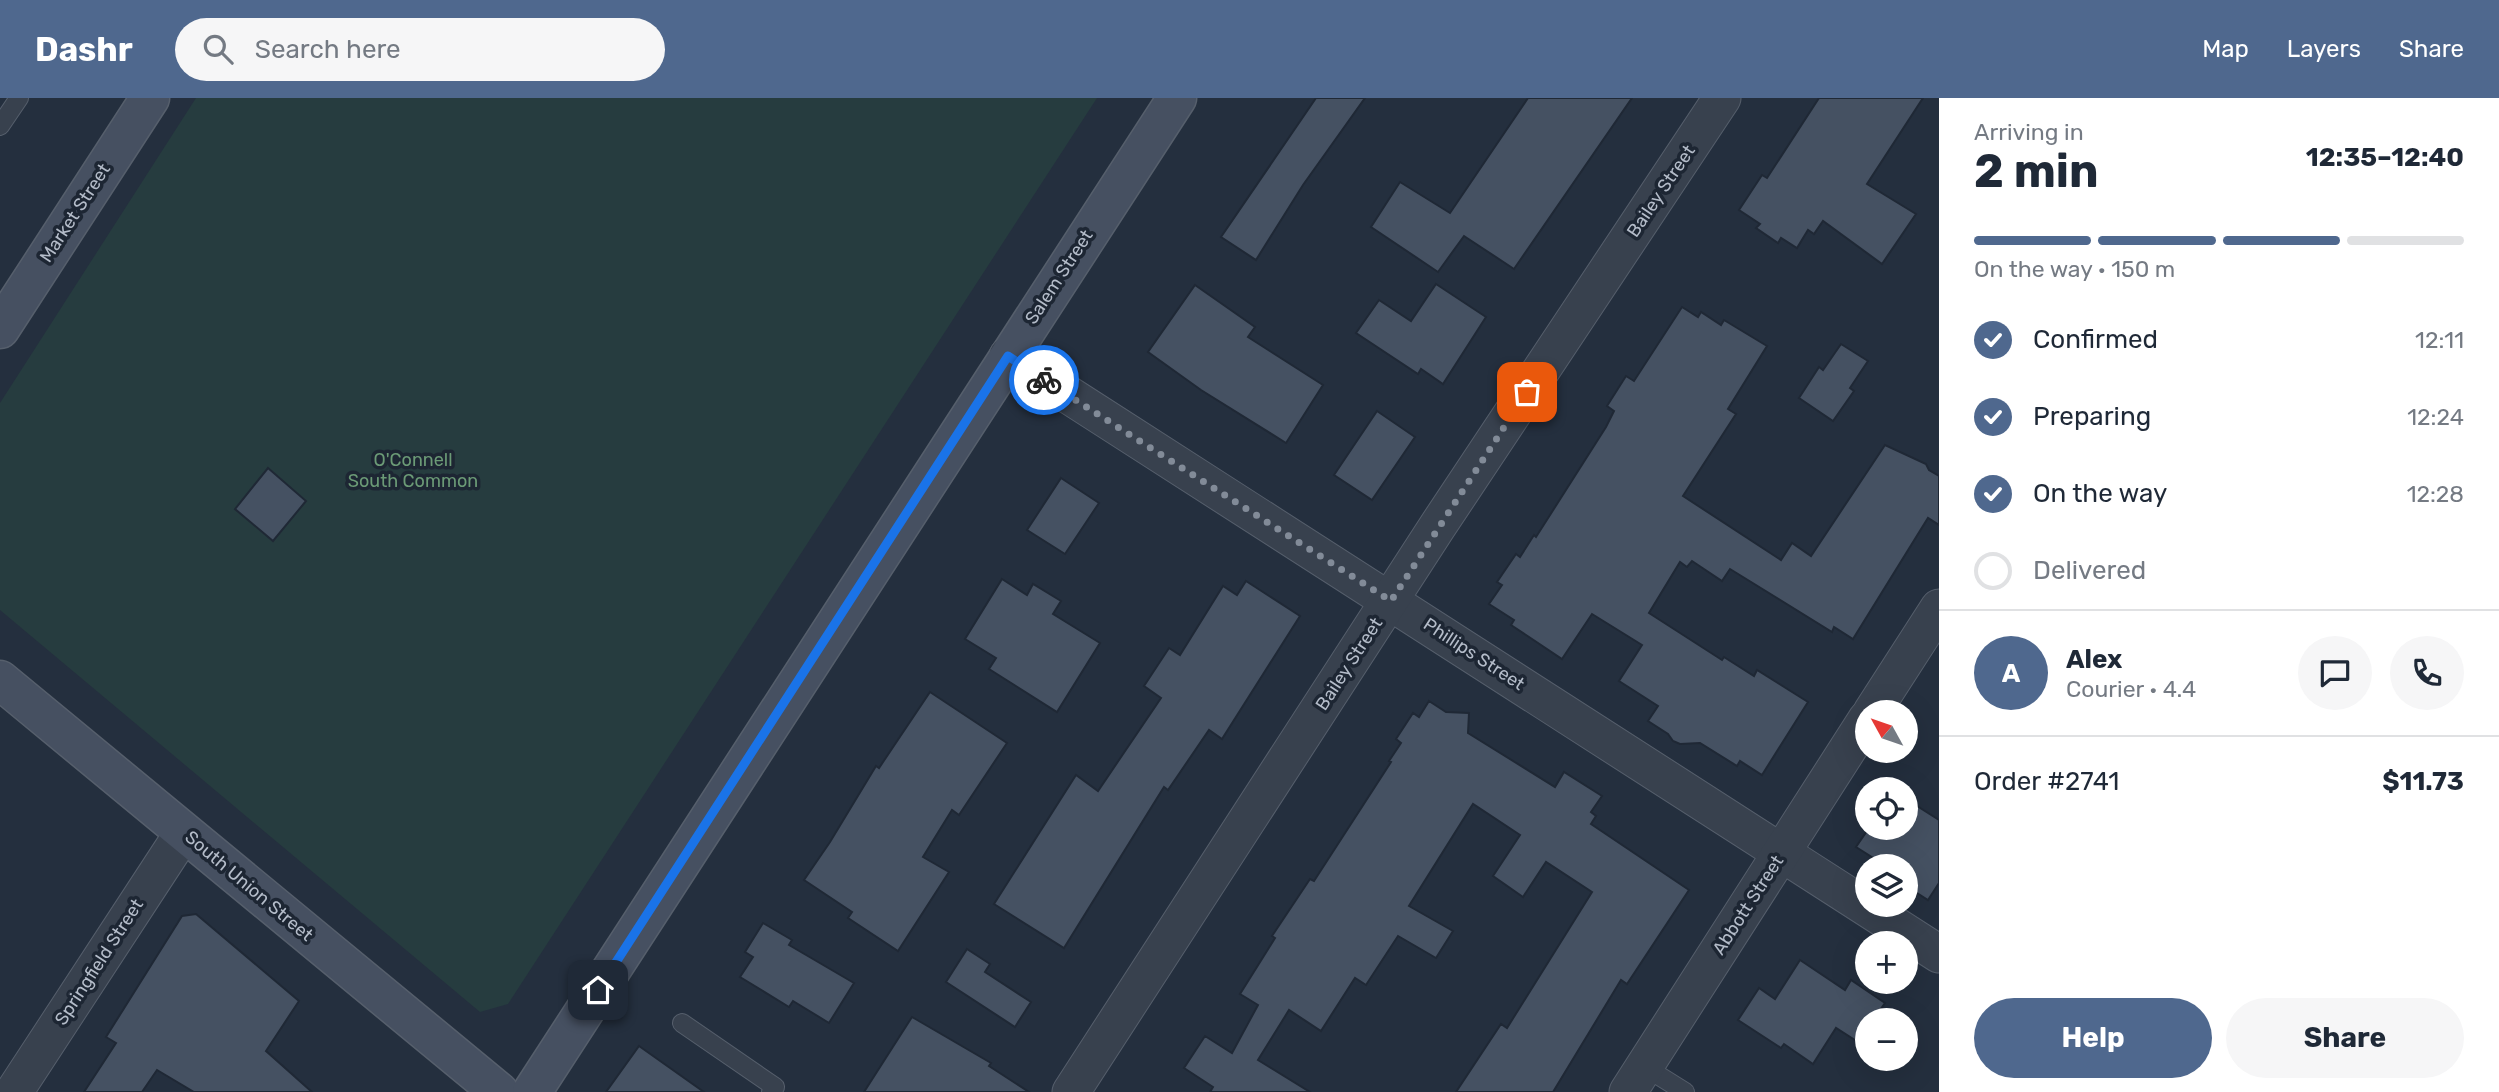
<!DOCTYPE html>
<html lang="en">
<head>
<meta charset="utf-8">
<style>
	:root { --surface:#fff; --page:#f6f6f7; --text:#1f2937; --muted:#747a83; --line:#e0e1e3; --accent:#4f688e }
	body { margin:0; font-family:Rubik,sans-serif; background:var(--page); color:var(--text); height:100vh; display:flex; flex-direction:column; font-size:26px; white-space:nowrap }
	* { box-sizing:border-box; margin:0 }
	p { font-size:23px; color:var(--muted) }
	.icon { flex:none; width:38px; height:38px; fill:none; stroke:currentColor; stroke-width:2; stroke-linecap:round; stroke-linejoin:round }
	.map { position:relative; flex:1; overflow:hidden }
	.details { display:flex; flex-direction:column; background:var(--surface); width:560px }
	.details>* { flex:none }
	.needle { width:46px; rotate:310deg }
	.fabs { position:absolute; left:1855px; top:602px; display:grid; gap:14px }
	.fabs a { display:grid; place-items:center; width:63px; height:63px; border-radius:50%; background:var(--surface); box-shadow:0 7px 28px #0002; font-size:35px }
	.pin { position:absolute; display:grid; place-items:center; width:60px; height:60px; color:#fff; margin:-30px; border-radius:14px; box-shadow:0 4px 10px #0006 }
	.courier { position:absolute; display:grid; place-items:center; width:70px; height:70px; margin:-35px; border:5px solid #1a73e8; border-radius:50%; background:#fff; color:#222; box-shadow:0 2px 9px #0007 }
	.overview em { font-style:normal; font-weight:700 }
	.overview div { display:flex; flex-direction:column-reverse }
	.overview { display:flex; align-items:center; justify-content:space-between; height:119px; padding:0 35px }
	h1 { font-size:46px; font-weight:700; line-height:52px }
	.bar { display:grid; grid-template-columns:repeat(4,1fr); gap:10px 7px; align-content:center; height:84px; padding:0 35px }
	.bar i { height:9px; border-radius:5px; background:var(--line) }
	.bar .current { background:var(--accent) }
	.bar p { grid-column:span 4 }
	.line { display:flex; align-items:center; gap:18px; padding:0 35px; border-top:2px solid var(--line) }
	.line div { flex:1 }
	.round { display:grid; place-items:center; flex:none; width:74px; height:74px; border-radius:37px; background:var(--page) }
	ol { padding:0 35px; list-style:none }
	li { display:flex; align-items:center; gap:21px; height:77px }
	li p { margin-inline-start:auto }
	li .icon { padding:7px; border-radius:50%; background:var(--accent); color:#fff; stroke-width:4 }
	li:last-child { color:var(--muted) }
	li i { width:38px; height:38px; border:4px solid var(--line); border-radius:50% }
	.primary-button { display:flex; gap:14px; margin-top:auto; padding:14px 35px }
	.primary-button a { flex:1; height:80px; border-radius:42px; background:var(--accent); color:#fff; font-size:28px; font-weight:700; line-height:80px; text-align:center }
	.primary-button a+a { background:var(--page); color:var(--text) }
	header { display:flex; align-items:center; gap:42px; box-sizing:border-box; height:98px; padding:0 35px; background:var(--accent); color:#fff }
	header strong { font-size:33px }
	nav { display:flex; gap:38px; margin-inline-start:auto; font-size:24px }
	.search { width:490px; height:63px; background:var(--page); display:flex; align-items:center; gap:18px; box-sizing:border-box; padding:0 24px; border-radius:38px; color:var(--muted); font-size:26px }
	main { display:flex; flex:1; min-height:0 }
	.map>svg:first-child { display:block }
	.green { fill:#263c3f }
	.building { fill:#455162; stroke:#1f2835; stroke-width:2 }
	.lines { fill:none; stroke-linecap:round; stroke-linejoin:round }
	.lane-casing { stroke:#565f6c; stroke-width:20 }
	.street-casing { stroke:#565f6c; stroke-width:39 }
	.secondary-casing { stroke:#565f6c; stroke-width:41 }
	.lane { stroke:#38414e; stroke-width:18 }
	.street { stroke:#38414e; stroke-width:37 }
	.secondary { stroke:#465061; stroke-width:38 }
	.done { stroke:#828b98; stroke-width:7; stroke-dasharray:0 12.6 }
	.route { stroke:#1a73e8; stroke-width:9 }
	.labels { text-anchor:middle; stroke-width:7; stroke-linejoin:round; paint-order:stroke }
	.street-label { font-size:18px; fill:#b4bcc9; stroke:#1d2633 }
	.park-label { font-size:18px; fill:#6b9a76; stroke:#1d2633 }
</style>
</head>
<body>
<header>
<strong>Dashr</strong>
<div class="search"><svg class="icon" aria-label="search" viewBox="0 0 24 24"><circle cx="10" cy="10" r="6"/><path d="M15 15l6 6"/></svg>Search here</div>
<nav><a>Map</a><a>Layers</a><a>Share</a></nav>
</header>
<main>
<div class="map">
<svg width="1939" height="994" viewBox="0 0 1939 994">
	<rect width="100%" height="100%" fill="#242f3e"/>
	<polygon class="green" points="196,0 1097,0 508,906 480,914 0,512 0,305"/>
	<g class="building">
		<polygon points="1316,0 1365,0 1303,87 1256,162 1221,139"/>
		<polygon points="1528,0 1632,0 1514,171 1464,138 1438,174 1371,129 1400,84 1450,115"/>
		<polygon points="1819,0 1923,0 1867,86 1916,116 1882,166 1823,123 1814,136 1808,132 1797,150 1781,140 1778,145 1756,130 1760,126 1739,112 1762,77 1767,80"/>
		<polygon points="1436,186 1486,219 1443,286 1421,271 1418,276 1356,235 1379,202 1411,223"/>
		<polygon points="1195,187 1255,229 1248,239 1323,287 1286,345 1201,292 1148,254"/>
		<polygon points="1682,209 1698,219 1701,214 1721,227 1724,222 1767,248 1728,311 1736,316 1683,398 1781,462 1792,445 1811,458 1885,347 1926,366 1929,372 1939,378 1939,427 1928,420 1853,541 1834,529 1832,534 1730,471 1722,483 1692,463 1687,469 1680,464 1649,515 1722,562 1724,559 1754,578 1757,572 1808,604 1762,677 1740,663 1737,668 1700,645 1680,646 1673,643 1668,636 1648,623 1658,608 1619,583 1642,547 1592,516 1562,561 1511,527 1514,522 1489,506 1502,487 1497,484 1516,456 1520,459 1534,437 1536,439 1606,329 1614,313 1607,308 1626,278 1634,283"/>
		<polygon points="1841,246 1868,263 1850,290 1854,293 1833,323 1799,300 1819,269 1823,272"/>
		<polygon points="1377,313 1415,339 1372,402 1334,377"/>
		<polygon points="268,370 306,403 273,443 235,411"/>
		<polygon points="1061,380 1099,405 1065,456 1027,432"/>
		<polygon points="1002,481 1027,497 1033,486 1061,503 1053,516 1100,545 1057,614 989,571 996,560 965,541"/>
		<polygon points="1246,483 1300,518 1222,641 1209,632 1168,692 1164,689 1064,850 994,806 1076,677 1098,693 1161,600 1144,588 1169,550 1180,557 1223,488 1237,497"/>
		<polygon points="930,594 1007,645 959,717 952,712 923,759 949,774 898,853 848,820 852,814 804,782 830,744 876,668 879,670"/>
		<polygon points="1429,603 1446,614 1469,615 1468,635 1555,689 1564,674 1602,698 1591,714 1596,718 1591,726 1689,792 1627,886 1621,882 1553,994 1456,994 1501,926 1507,930 1592,794 1546,764 1523,799 1493,778 1520,737 1473,706 1409,808 1453,833 1436,860 1398,838 1366,887 1355,880 1321,933 1289,912 1258,962 1310,994 1210,994 1213,989 1184,970 1205,938 1232,955 1258,907 1240,896 1275,840 1272,838 1310,781 1314,783 1391,664 1389,663 1401,645 1396,641 1413,615 1419,619"/>
		<polygon points="1906,701 1939,722 1939,785 1928,802 1906,788 1906,768 1886,768 1856,749 1869,730 1906,730"/>
		<polygon points="196,816 299,903 266,953 312,994 194,994 157,972 142,994 84,994 116,945 106,939 182,818"/>
		<polygon points="763,825 792,842 789,847 854,885 829,925 793,903 789,909 740,879 753,859 745,854"/>
		<polygon points="967,851 990,866 985,874 1031,904 1015,929 946,884"/>
		<polygon points="1800,862 1845,892 1851,882 1885,905 1873,922 1867,922 1867,931 1858,944 1836,930 1813,966 1784,946 1781,950 1738,922 1759,890 1775,901"/>
		<polygon points="912,919 991,965 989,968 1029,994 864,994"/>
		<polygon points="639,948 704,994 606,994"/>
	</g>
	<g class="lines">
		<defs>
			<g id="lane">
				<polyline points="0,28 19,0"/>
				<polyline points="682,925 775,989 771,994"/>
				<polyline points="1645,969 1685,994"/>
			</g>
			<g id="street">
				<polyline points="1008,258 1939,856"/>
				<polyline points="1872,614 1939,510"/>
				<polyline points="14,994 184,734"/>
				<polyline points="1071,994 1437,429 1722,0"/>
				<polyline points="1628,994 1867,621"/>
			</g>
			<g id="secondary">
				<polyline points="0,231 150,0"/>
				<polyline points="0,582 499,994"/>
				<polyline points="532,994 1177,0"/>
			</g>
		</defs>
		<use href="#lane" class="lane-casing"/>
		<use href="#street" class="street-casing"/>
		<use href="#secondary" class="secondary-casing"/>
		<use href="#lane" class="lane"/>
		<use href="#street" class="street"/>
		<use href="#secondary" class="secondary"/>
	</g>
	<g class="lines">
		<polyline class="done" points="1044,282 1391,503 1527,294"/>
		<polyline class="route" points="598,892 1008,258 1044,282"/>
	</g>
	<g class="labels">
		<g class="street-label">
			<text transform="translate(1661 93) rotate(-56)" y="6">Bailey Street</text>
			<text transform="translate(75 115) rotate(-57)" y="6">Market Street</text>
			<text transform="translate(1059 179) rotate(-57)" y="6">Salem Street</text>
			<text transform="translate(1474 556) rotate(33)" y="6">Phillips Street</text>
			<text transform="translate(1349 566) rotate(-57)" y="6">Bailey Street</text>
			<text transform="translate(249 788) rotate(40)" y="6">South Union Street</text>
			<text transform="translate(1748 807) rotate(-57)" y="6">Abbott Street</text>
			<text transform="translate(99 864) rotate(-57)" y="6">Springfield Street</text>
		</g>
		<g class="park-label">
			<text x="413" y="368">O'Connell<tspan x="413" dy="21">South Common</tspan></text>
		</g>
	</g>
</svg>
<div class="fabs">
<a><svg class="needle" viewBox="-14 -14 28 28"><path d="M0-13l5 13h-10z" fill="#e53935"/><path d="M0 13l5-13h-10z" fill="#747a83"/></svg></a>
<a><svg class="icon" aria-label="locate" viewBox="0 0 24 24"><circle cx="12" cy="12" r="6"/><path d="M12 2v4M12 18v4M2 12h4M18 12h4"/></svg></a>
<a><svg class="icon" aria-label="layers" viewBox="0 0 24 24"><path d="M12 4l9 5-9 5-9-5zM3 14l9 5 9-5"/></svg></a>
<a>+</a>
<a>−</a>
</div>
<div class="pin" style="left:1527px;top:294px;background:#ea580c"><svg class="icon" aria-label="bag" viewBox="0 0 24 24"><path d="M5 8h14l-1 12H6zM9 8a3 3 0 0 1 6 0"/></svg></div>
<div class="pin" style="left:598px;top:892px;background:#1f2937"><svg class="icon" aria-label="home" viewBox="0 0 24 24"><path d="M3 11l9-7 9 7M6 9v11h12V9"/></svg></div>
<div class="courier" style="left:1044px;top:282px"><svg class="icon" aria-label="bike" viewBox="0 0 24 24"><circle cx="6" cy="16" r="4"/><circle cx="18" cy="16" r="4"/><path d="M6 16l4-8h5l3 8M10 8l3 8H6M13 5h3"/></svg></div>
</div>
<section class="details">
<div class="overview"><div><h1>2 min</h1><p>Arriving in</p></div><em>12:35–12:40</em></div>
<div class="bar"><i class="current"></i><i class="current"></i><i class="current"></i><i></i><p>On the way · 150 m</p></div>
<ol>
<li><svg class="icon" aria-label="check" viewBox="0 0 24 24"><path d="M5 12l5 5 9-10"/></svg>Confirmed<p>12:11</p></li>
<li><svg class="icon" aria-label="check" viewBox="0 0 24 24"><path d="M5 12l5 5 9-10"/></svg>Preparing<p>12:24</p></li>
<li><svg class="icon" aria-label="check" viewBox="0 0 24 24"><path d="M5 12l5 5 9-10"/></svg>On the way<p>12:28</p></li>
<li><i></i>Delivered</li>
</ol>
<div class="line" style="height:126px"><b class="round" style="background:var(--accent);color:#fff">A</b><div><b>Alex</b><p>Courier · 4.4</p></div><a class="round"><svg class="icon" aria-label="chat" viewBox="0 0 24 24"><path d="M4 5h16v11H9l-5 4z"/></svg></a><a class="round"><svg class="icon" aria-label="phone" viewBox="0 0 24 24"><path d="M5 4h4l2 5-3 2q2 4 5 5l2-3 5 2v4C11 20 4 13 5 4z"/></svg></a></div>
<div class="line" style="height:91px"><div>Order #2741</div><b>$11.73</b></div>
<div class="primary-button"><a>Help</a><a>Share</a></div>
</section>
</main>
</body>
</html>
